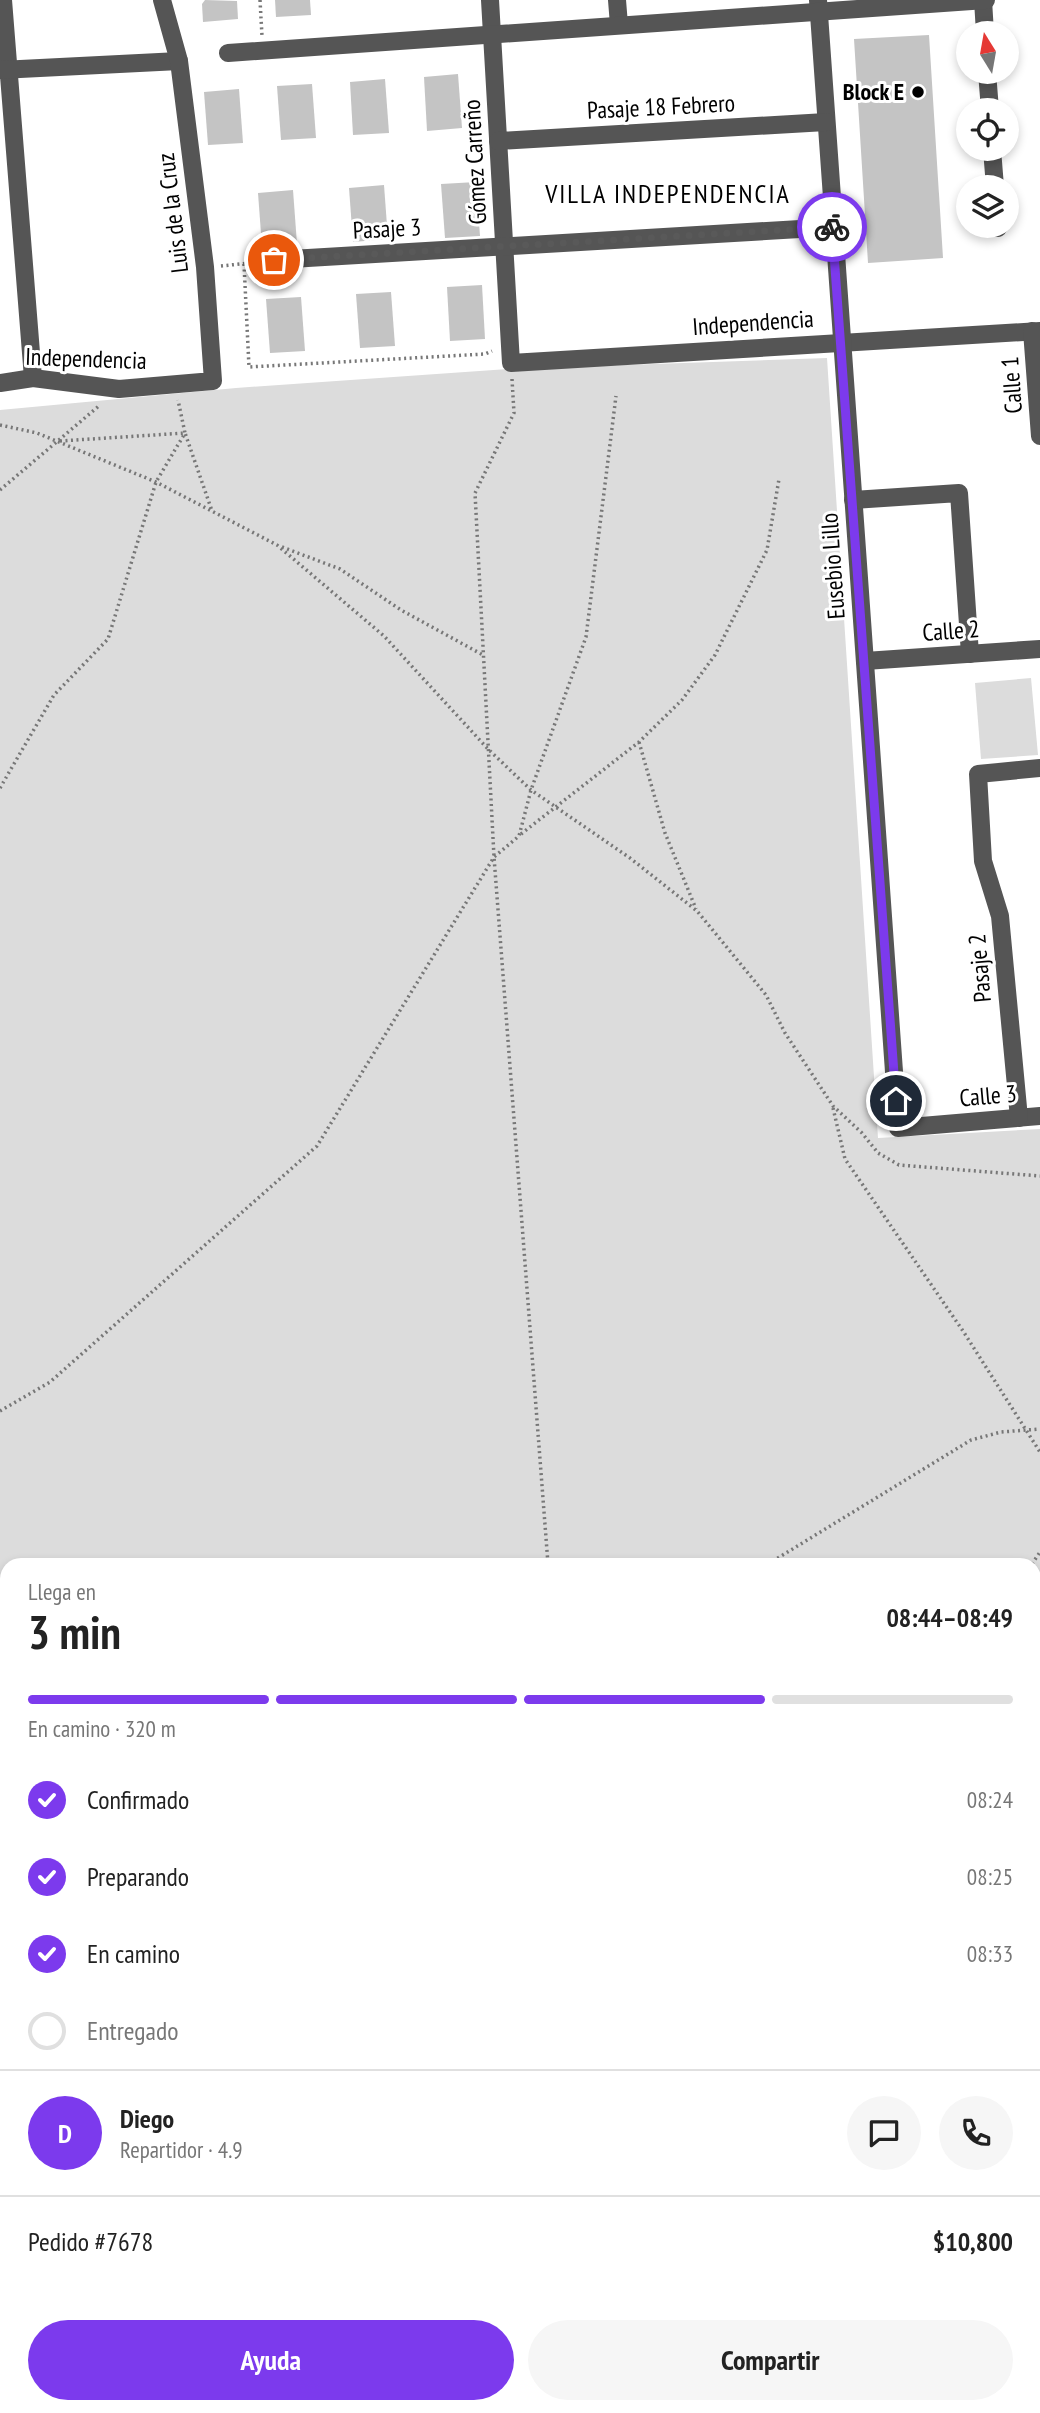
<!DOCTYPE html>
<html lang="es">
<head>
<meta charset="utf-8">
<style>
	:root { --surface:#fff; --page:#f6f6f6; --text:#222; --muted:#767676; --line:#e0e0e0; --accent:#7c3aed }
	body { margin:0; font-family:"PT Sans Narrow",sans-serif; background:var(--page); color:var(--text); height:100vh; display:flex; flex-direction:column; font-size:26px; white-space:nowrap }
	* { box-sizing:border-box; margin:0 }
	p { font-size:23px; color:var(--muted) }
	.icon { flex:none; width:38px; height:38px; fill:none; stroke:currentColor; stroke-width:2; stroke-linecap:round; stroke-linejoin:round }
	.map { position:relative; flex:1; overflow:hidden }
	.side { position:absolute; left:0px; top:1558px; width:1041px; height:856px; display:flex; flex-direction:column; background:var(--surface); border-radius:21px 21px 0 0; box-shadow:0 4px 10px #0003 }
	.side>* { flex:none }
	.needle { width:46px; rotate:349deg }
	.tools { position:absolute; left:956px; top:21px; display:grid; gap:14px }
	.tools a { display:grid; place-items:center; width:63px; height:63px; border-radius:50%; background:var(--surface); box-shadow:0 4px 10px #0003; font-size:35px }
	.pin { position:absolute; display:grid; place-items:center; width:60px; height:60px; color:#fff; margin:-30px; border:4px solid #fff; border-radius:50%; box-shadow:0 2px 7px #0007 }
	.courier { position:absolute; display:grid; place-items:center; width:70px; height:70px; margin:-35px; border:5px solid #7c3aed; border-radius:50%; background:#fff; color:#222; box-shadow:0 2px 9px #0007 }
	.head em { font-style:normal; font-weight:600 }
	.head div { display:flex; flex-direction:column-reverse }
	.head { display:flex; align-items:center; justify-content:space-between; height:119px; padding:0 28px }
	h1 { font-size:46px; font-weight:600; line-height:52px }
	.bar { display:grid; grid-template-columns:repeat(4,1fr); gap:10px 7px; align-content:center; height:84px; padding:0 28px }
	.bar i { height:9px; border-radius:5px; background:var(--line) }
	.bar .selected { background:var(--accent) }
	.bar p { grid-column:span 4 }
	.line { display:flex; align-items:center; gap:18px; padding:0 28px; border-top:2px solid var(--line) }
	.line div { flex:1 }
	.round { display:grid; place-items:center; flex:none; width:74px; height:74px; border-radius:37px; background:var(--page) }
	ol { padding:0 28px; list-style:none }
	li { display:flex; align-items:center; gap:21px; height:77px }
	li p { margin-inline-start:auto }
	li .icon { padding:7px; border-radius:50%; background:var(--accent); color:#fff; stroke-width:4 }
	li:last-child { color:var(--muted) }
	li i { width:38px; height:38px; border:4px solid var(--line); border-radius:50% }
	.cta { display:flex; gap:14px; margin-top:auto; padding:14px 28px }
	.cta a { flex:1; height:80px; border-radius:42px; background:var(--accent); color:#fff; font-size:28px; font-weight:600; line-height:80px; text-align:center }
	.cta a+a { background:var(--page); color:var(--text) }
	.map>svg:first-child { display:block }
	.green { fill:#dcdcdc; fill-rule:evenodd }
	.building { fill:#c4c4c4 }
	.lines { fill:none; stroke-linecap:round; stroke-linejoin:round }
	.path { stroke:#777; stroke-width:3.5; stroke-dasharray:2 3.5; stroke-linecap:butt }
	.minor { stroke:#555; stroke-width:18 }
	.done { stroke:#595959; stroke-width:7; stroke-dasharray:0 12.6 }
	.route { stroke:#7c3aed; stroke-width:9 }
	.poi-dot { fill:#000; stroke:#fff; stroke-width:2.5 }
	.labels { text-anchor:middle; stroke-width:6; stroke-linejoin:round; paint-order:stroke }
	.poi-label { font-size:24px; font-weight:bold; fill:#000; stroke:#fff; text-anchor:end }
	.street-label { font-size:24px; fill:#000; stroke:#fff }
	.neighbourhood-label { font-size:26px; letter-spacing:2px; fill:#000; stroke:#fff }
</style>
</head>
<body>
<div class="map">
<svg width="1040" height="2413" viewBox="0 0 1040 2413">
	<rect width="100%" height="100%" fill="#fff"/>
	<g class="green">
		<path d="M827 358 878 1138 1040 1129V2413H0V410L236 388 508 369ZM7 1564H1034V2406H7Z"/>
		<polygon points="1031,678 1038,755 981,759 975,683"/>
	</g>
	<g class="building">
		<polygon points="205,0 237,1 238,19 203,22 202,4"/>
		<polygon points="275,0 310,0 311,15 276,17"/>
		<polygon points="929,35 943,258 868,263 854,39"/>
		<polygon points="458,74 462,128 427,131 424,77"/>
		<polygon points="385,79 389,133 353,135 350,82"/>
		<polygon points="312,84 316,138 281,140 277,86"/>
		<polygon points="239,89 243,143 208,145 204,92"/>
		<polygon points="476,182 480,236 445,238 441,184"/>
		<polygon points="384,185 388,239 353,242 349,188"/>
		<polygon points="293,190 297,244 262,247 258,193"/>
		<polygon points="482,285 485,339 450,341 447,287"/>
		<polygon points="391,292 395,346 360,348 356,294"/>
		<polygon points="301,297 305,351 270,353 266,299"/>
	</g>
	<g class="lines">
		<g class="path">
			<polyline points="260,0 262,36"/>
			<polyline points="244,264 249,367 485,354 492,351"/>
			<polyline points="221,266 259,262"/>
			<polyline points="512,379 514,413 475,493 494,857 548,1564"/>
			<polyline points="0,425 37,433 156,482 277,545 384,636 488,749 531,790 630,858 697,911 766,995 785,1033 833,1106 862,1133 878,1153 899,1165 1040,1176"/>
			<polyline points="60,441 185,433 212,511"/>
			<polyline points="0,490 100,405"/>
			<polyline points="282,547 340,569 401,610 483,655"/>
			<polyline points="639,742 665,833 696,909"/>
			<polyline points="0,788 54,695 108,639 156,482 185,433 178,400"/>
			<polyline points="521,834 639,742 682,700 715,655 767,550 779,479"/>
			<polyline points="833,1108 845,1159 963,1331 1040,1452"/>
			<polyline points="0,1411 50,1382 317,1146 494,857 519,836 531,790 586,637 616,396"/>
			<polyline points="768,1564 971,1440 1001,1432 1040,1429"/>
			<polyline points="1032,1564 1040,1552"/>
			<polyline points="1034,1792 1040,1791"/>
			<polyline points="1034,2214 1040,2209"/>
			<polyline points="0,2380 7,2371"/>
			<polyline points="601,2406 602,2413"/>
			<polyline points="669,2413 676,2406"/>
		</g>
		<g class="minor">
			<polyline points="3,0 33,378"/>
			<polyline points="490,0 511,363 1040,331"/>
			<polyline points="617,0 619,25"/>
			<polyline points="818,0 898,1128 1040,1116"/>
			<polyline points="983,0 985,33"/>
			<polyline points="228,53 986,0"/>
			<polyline points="0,70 179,61"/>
			<polyline points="987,72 990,110"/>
			<polyline points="498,141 826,122"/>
			<polyline points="992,149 995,187"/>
			<polyline points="997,226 998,228"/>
			<polyline points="274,260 834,227"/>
			<polyline points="1032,331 1040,436"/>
			<polyline points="0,383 33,378 119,389 213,381 205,267 179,61 162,0"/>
			<polyline points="853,500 959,493 970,654"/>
			<polyline points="865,661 1040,649"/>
			<polyline points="1019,1118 1000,916 983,861 978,774 1040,768"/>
		</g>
	</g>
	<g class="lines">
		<polyline class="done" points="274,260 832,227"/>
		<polyline class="route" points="832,227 896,1101"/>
	</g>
	<circle class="poi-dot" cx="918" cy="92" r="7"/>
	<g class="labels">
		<g class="poi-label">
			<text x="904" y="100">Block E</text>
		</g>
		<g class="street-label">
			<text transform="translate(661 107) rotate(-3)" y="8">Pasaje 18 Febrero</text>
			<text transform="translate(475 162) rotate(-93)" y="8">Gómez Carreño</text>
			<text transform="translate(173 213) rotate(-97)" y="8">Luis de la Cruz</text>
			<text transform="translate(387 229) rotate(-3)" y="8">Pasaje 3</text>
			<text transform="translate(753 323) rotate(-4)" y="8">Independencia</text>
			<text transform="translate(86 359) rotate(2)" y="8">Independencia</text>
			<text transform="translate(1012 385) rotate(-94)" y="8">Calle 1</text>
			<text transform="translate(833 566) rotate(-94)" y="8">Eusebio Lillo</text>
			<text transform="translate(951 631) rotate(-4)" y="8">Calle 2</text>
			<text transform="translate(980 968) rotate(-95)" y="8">Pasaje 2</text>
			<text transform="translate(988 1096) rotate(-5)" y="8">Calle 3</text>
		</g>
		<g class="neighbourhood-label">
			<text x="668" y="203">VILLA INDEPENDENCIA</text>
		</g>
	</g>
</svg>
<div class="tools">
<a><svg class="needle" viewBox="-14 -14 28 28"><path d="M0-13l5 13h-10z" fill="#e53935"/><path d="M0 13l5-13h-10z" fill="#767676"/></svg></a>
<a><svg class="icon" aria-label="locate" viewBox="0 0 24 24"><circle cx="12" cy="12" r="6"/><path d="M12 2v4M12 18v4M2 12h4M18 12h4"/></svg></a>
<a><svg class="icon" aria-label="layers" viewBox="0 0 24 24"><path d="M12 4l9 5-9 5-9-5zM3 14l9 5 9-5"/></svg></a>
</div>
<div class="pin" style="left:274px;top:260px;background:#ea580c"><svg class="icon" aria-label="bag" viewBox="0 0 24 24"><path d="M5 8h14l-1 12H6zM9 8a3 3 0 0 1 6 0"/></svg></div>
<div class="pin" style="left:896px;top:1101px;background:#1f2937"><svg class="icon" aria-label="home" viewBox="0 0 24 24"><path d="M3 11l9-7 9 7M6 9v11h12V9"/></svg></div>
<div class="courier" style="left:832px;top:227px"><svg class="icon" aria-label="bike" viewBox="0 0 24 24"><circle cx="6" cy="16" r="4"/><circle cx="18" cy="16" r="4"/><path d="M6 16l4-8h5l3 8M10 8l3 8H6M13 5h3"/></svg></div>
<section class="side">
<div class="head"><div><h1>3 min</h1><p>Llega en</p></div><em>08:44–08:49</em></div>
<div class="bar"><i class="selected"></i><i class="selected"></i><i class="selected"></i><i></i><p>En camino · 320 m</p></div>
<ol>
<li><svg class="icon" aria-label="check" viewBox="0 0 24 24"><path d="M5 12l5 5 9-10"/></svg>Confirmado<p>08:24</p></li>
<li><svg class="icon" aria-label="check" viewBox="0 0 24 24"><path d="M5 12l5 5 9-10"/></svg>Preparando<p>08:25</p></li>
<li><svg class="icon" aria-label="check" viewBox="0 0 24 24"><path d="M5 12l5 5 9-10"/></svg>En camino<p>08:33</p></li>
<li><i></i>Entregado</li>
</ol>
<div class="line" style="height:126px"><b class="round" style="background:var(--accent);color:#fff">D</b><div><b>Diego</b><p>Repartidor · 4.9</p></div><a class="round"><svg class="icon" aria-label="chat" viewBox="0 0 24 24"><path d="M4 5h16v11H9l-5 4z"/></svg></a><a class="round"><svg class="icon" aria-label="phone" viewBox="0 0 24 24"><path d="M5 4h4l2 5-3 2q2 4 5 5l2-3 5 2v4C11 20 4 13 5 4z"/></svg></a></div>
<div class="line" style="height:91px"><div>Pedido #7678</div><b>$10,800</b></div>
<div class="cta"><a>Ayuda</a><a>Compartir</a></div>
</section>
</div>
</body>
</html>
